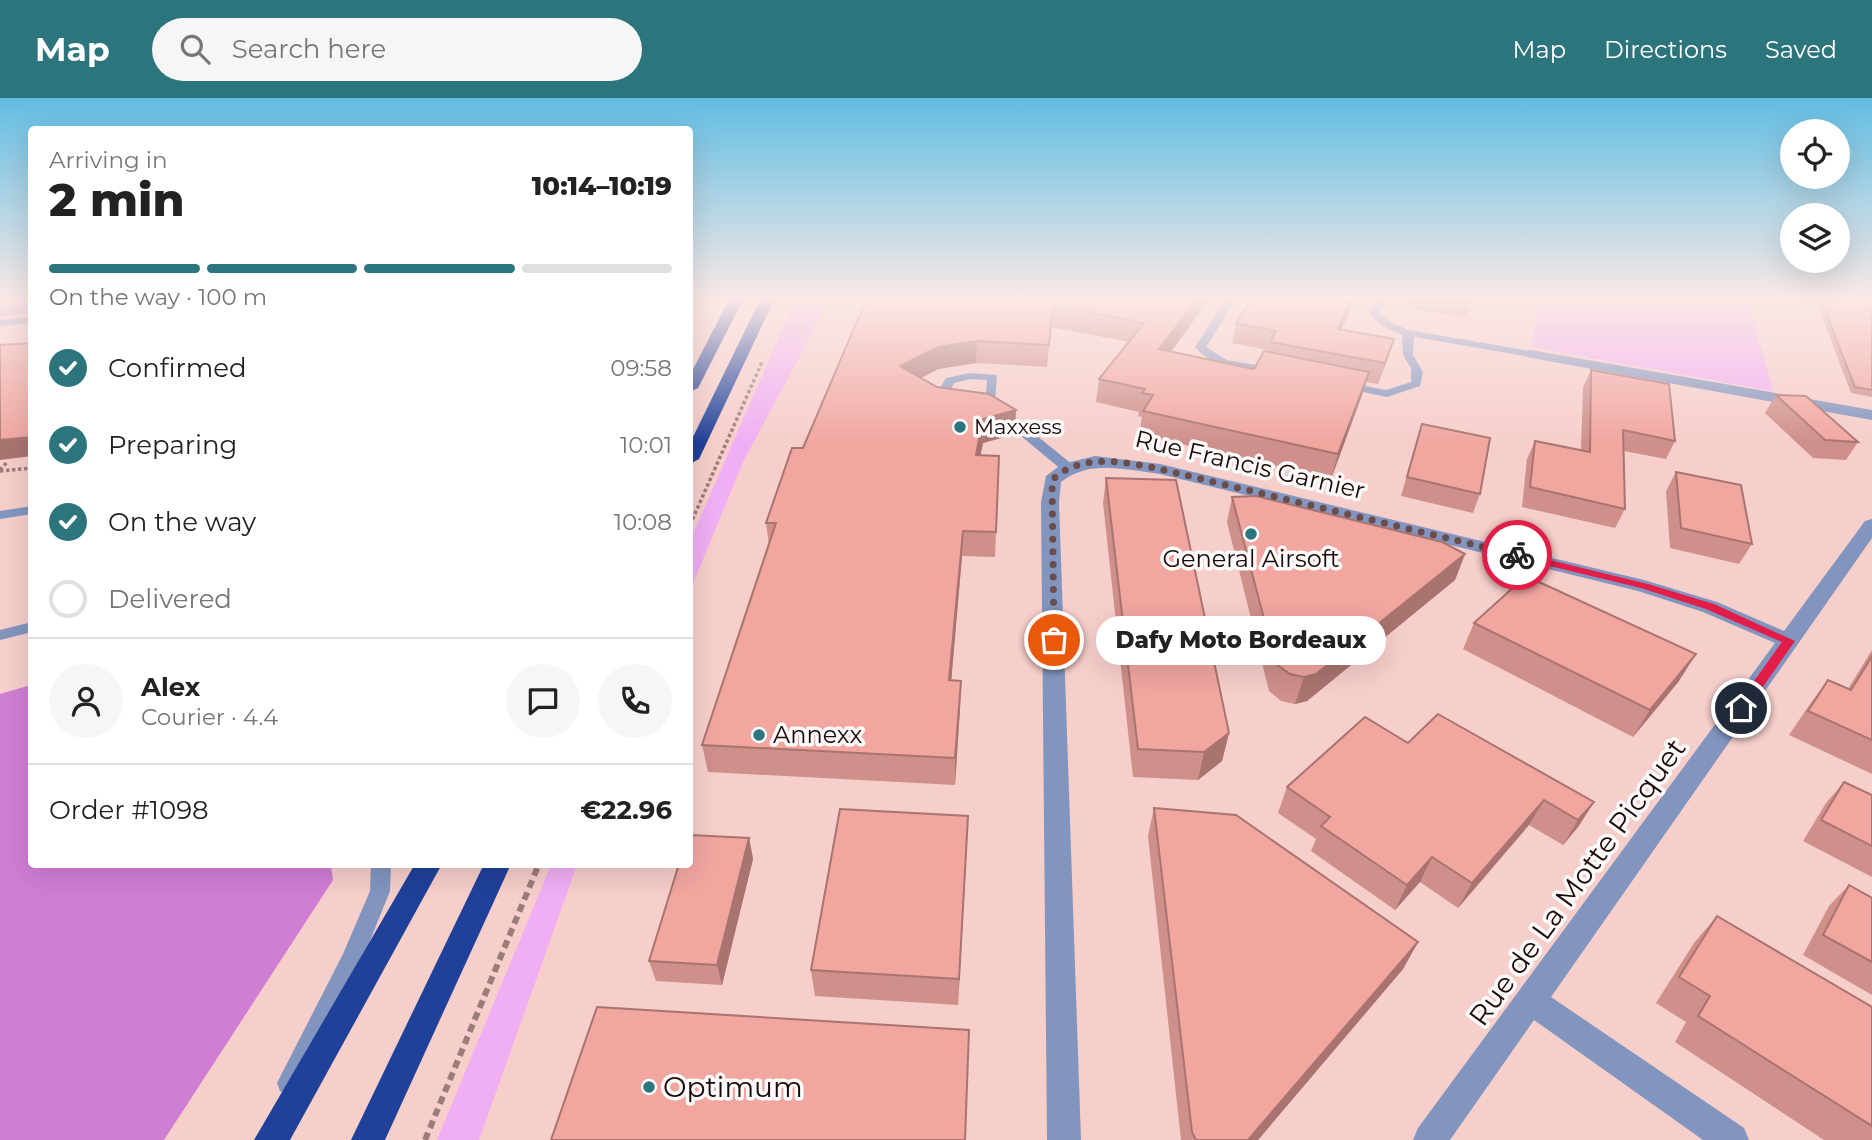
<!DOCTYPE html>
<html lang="en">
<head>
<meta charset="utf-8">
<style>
	:root { --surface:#fff; --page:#f6f6f6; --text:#222; --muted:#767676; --line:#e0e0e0; --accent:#2c757d }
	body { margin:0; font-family:Montserrat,sans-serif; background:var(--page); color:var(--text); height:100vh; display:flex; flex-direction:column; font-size:26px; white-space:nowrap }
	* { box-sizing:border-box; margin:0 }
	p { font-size:23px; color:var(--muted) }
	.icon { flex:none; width:38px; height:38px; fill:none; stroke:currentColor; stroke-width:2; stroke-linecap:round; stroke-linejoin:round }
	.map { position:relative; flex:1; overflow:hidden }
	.drawer { position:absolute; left:28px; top:28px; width:665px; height:742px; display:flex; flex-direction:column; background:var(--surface); border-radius:7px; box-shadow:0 7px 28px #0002 }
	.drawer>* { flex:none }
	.tools { position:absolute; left:1780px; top:21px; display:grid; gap:14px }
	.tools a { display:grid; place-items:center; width:70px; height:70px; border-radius:50%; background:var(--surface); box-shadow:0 7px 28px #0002; font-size:35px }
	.pin { position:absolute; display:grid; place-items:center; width:60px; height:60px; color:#fff; margin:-30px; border:4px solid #fff; border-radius:50%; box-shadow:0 2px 7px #0007 }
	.courier { position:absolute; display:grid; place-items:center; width:70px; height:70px; margin:-35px; border:5px solid #e11d48; border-radius:50%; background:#fff; color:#222; box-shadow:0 2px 9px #0007 }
	.bubble { position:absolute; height:49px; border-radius:24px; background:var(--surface); box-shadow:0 7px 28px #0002; font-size:23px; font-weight:800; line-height:49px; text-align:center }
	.summary em { font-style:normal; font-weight:800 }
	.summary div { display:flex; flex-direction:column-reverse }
	.summary { display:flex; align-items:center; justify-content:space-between; height:119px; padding:0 21px }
	h1 { font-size:46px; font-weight:800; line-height:52px }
	.bar { display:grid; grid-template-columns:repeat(4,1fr); gap:10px 7px; align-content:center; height:84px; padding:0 21px }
	.bar i { height:9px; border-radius:5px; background:var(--line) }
	.bar .active { background:var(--accent) }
	.bar p { grid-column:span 4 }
	.line { display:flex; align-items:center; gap:18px; padding:0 21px; border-top:2px solid var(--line) }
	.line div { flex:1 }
	.round { display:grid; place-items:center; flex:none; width:74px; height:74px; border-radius:37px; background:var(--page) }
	ol { padding:0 21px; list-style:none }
	li { display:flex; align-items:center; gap:21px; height:77px }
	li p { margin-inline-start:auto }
	li .icon { padding:7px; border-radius:50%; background:var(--accent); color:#fff; stroke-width:4 }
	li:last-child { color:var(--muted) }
	li i { width:38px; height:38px; border:4px solid var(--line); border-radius:50% }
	header { display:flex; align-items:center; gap:42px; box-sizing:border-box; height:98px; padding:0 35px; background:var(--accent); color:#fff }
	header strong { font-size:33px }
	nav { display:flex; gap:38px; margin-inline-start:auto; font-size:24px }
	.search { width:490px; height:63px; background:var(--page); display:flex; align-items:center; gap:18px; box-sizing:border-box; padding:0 24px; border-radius:38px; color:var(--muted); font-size:26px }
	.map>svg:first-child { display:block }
	.green { fill:#f0aef4 }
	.forest { fill:#cf7ed4 }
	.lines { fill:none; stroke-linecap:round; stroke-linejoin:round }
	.path-far1 { stroke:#9c7c79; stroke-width:3.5; stroke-dasharray:3.5 2.5; stroke-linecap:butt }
	.path { stroke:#9c7c79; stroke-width:6; stroke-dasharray:8 5; stroke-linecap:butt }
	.lane { fill:#8195bf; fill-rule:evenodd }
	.street { fill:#8195bf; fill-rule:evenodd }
	.highway { fill:#204199; fill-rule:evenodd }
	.wall { fill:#cf8f8a }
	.shaded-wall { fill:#a97470 }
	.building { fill:#f1a6a0; stroke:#a97470; stroke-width:2 }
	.route { fill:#e11d48 }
	.done { stroke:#6a4d4b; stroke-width:7; stroke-dasharray:0 12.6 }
	.poi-dot { fill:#2c757d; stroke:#fafafa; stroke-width:2.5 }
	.labels { text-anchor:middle; stroke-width:7; stroke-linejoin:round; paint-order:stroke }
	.far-poi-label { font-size:21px; fill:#1e0807; stroke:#fafafa; text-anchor:start }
	.street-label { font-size:24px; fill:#1e0807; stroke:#fafafa }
	.poi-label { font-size:24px; fill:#1e0807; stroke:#fafafa }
	.near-street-label { font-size:28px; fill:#1e0807; stroke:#fafafa }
	.near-poi-label { font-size:28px; fill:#1e0807; stroke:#fafafa; text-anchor:start }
</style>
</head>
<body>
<header>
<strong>Map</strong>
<div class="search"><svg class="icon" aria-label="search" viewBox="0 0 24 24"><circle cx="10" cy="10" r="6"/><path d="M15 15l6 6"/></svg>Search here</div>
<nav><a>Map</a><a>Directions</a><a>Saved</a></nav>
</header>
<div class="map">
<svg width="1872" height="1042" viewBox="0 0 1872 1042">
	<rect width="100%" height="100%" fill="#f6ceca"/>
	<g class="green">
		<polygon points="796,200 831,200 744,362 690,493 690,443"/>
		<polygon points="1538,200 1747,200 1773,293 1532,249"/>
		<polygon points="551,767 577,767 479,1042 437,1042"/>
	</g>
	<g class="forest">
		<polygon points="0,200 31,200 31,215 0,218"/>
		<polygon points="31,587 32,766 331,767 333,782 164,1042 0,1042 0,596"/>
	</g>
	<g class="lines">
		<g class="path-far1">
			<polyline points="0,372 8,363"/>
			<polyline points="0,373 32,370"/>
			<polyline points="690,427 762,264"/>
		</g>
		<polyline class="path" points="425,1042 539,766"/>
		<g class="lane">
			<path d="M1227 200H1237L1206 249 1227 262 1278 271V275C1254 278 1210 268 1195 249Z"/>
			<polygon points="1376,200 1386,200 1380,215 1392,225 1409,232 1531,253 1536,256 1531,259 1414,239 1413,257 1423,274 1420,288 1387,299 1340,289 1340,285 1344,284 1386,292 1411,284 1411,270 1403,257 1402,237 1384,229 1370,216"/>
			<polygon points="32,219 32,225 0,228 0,222"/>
			<polygon points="970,275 997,277 995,304 1073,367 1073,373 1063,373 985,308 987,282 970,281 954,285 951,291 964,301 958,305 939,292 946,280"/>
			<polygon points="32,408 32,416 0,421 0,413"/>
			<polygon points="32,524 32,534 0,542 0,532"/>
			<polygon points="371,766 391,766 390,793 363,860 298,993 289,997 280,993 277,985 343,856 370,793"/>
		</g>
		<g class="street">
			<polygon points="1531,252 1872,312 1872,322 1526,259 1526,253"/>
			<path d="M1095 358 1160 366 1644 482 1717 504 1784 533 1865 423 1872 421V440L1551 899 1744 1030 1749 1042H1703L1534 922 1450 1042H1413L1418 1030 1775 545 1703 514 1638 493 1160 376C1125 372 1091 361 1061 384L1059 404 1081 1042H1047L1041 404 1046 378 1062 366Z"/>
		</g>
		<g class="highway">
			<polygon points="730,200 744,200 698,290 690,294 690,277"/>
			<polygon points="761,200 775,200 699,361 690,366 690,345"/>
			<polygon points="415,766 442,766 290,1042 254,1042"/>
			<polygon points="484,766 511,766 385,1042 351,1042"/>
		</g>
	</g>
	<g class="wall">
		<polygon points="918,200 1210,200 1171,254 1254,271 1268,252 1232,245 1236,225 1341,232 1394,241 1378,286 1366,284 1362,297 1331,381 1139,336 1142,319 1138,318 1139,314 1096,304 1099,281 1129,244 1051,229 1047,269 976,265 938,271 921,280 1015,336 983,345 980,357 999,358 995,459 962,458 951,582 961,583 960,610 955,687 708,674 702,647 769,447 766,425 803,350"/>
		<polygon points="1403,200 1473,200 1467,220 1401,209"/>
		<polygon points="1815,200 1872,200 1872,299 1851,295"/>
		<polygon points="1591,272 1675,343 1666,361 1624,353 1625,411 1615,430 1522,409 1527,361 1535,343 1581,353 1583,289"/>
		<polygon points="1776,297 1858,344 1846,362 1813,360 1765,315"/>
		<polygon points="1422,326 1480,396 1473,415 1401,398"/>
		<polygon points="1676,374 1752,446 1739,466 1670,450 1666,393"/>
		<polygon points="1106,380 1229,635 1222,663 1198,682 1133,679 1103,405"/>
		<polygon points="1232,399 1465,456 1455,482 1307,603 1295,606 1281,603 1269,593 1227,424"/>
		<polygon points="1474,525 1679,583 1633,639 1463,551"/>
		<polygon points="1872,552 1872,676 1789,637 1810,606 1828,582 1848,591"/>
		<polygon points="1408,645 1594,704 1578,729 1563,747 1529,727 1458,810 1420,784 1395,812 1311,753 1316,741 1278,715 1287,689"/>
		<polygon points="1844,684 1872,697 1872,779 1803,743 1826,705"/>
		<polygon points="1154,710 1418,844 1403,871 1258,1042 1181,1042 1148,738"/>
		<polygon points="749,740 753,761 722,887 656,883 649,863"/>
		<polygon points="967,745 958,907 815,898 811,872"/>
		<polygon points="1849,787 1872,800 1872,897 1803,857 1829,808"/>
		<polygon points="1717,818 1872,909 1872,1042 1824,1042 1675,944 1686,924 1656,905 1694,845"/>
	</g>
	<g class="shaded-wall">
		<polygon points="1198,200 1210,200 1156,274 1159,251"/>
		<polygon points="1352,200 1356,200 1332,251 1338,231"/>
		<polygon points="1394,241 1387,262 1378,286 1385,265"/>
		<polygon points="977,243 976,265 938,271 901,291 900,268 938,249"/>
		<polygon points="1369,274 1362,297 1331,381 1338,356"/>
		<polygon points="1016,312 1015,336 983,345 976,381 976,357 983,321"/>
		<polygon points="32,339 32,358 0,362 0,342"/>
		<polygon points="963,433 962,458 949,609 949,582"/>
		<polygon points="1465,456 1455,482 1307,603 1295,606 1304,579"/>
		<polygon points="1696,556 1679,583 1633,639 1650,612"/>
		<polygon points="961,583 960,610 955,687 955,660"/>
		<polygon points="1229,635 1222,663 1198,682 1204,654"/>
		<polygon points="1544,702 1529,727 1458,810 1472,785"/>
		<polygon points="1594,704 1578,729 1563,747 1578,722"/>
		<polygon points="968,718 967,745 958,907 959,881"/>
		<polygon points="749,740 753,761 722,887 717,867"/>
		<polygon points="1432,759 1420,784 1395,812 1407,787"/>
		<polygon points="1418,844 1403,871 1258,1042 1248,1042"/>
	</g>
	<g class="building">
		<polygon points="867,200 906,200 916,202 918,200 1198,200 1159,251 1254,271 1264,253 1369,274 1338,356 1143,313 1153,297 1142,295 1145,291 1099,281 1144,225 1053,207 1049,247 977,243 938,249 900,268 937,289 989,296 1016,312 983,321 976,357 999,358 996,434 963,433 949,582 961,583 955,660 702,647 776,425 766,425 792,350 803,350"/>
		<polygon points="1252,200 1352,200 1338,231 1394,241 1385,265 1270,244 1276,233 1236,225"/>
		<polygon points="1450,200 1473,200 1472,204"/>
		<polygon points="1820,200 1872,200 1872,292 1855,289"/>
		<polygon points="32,245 32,339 0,342 0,247"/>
		<polygon points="1591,272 1669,286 1675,343 1623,332 1625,411 1530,389 1535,343 1590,354"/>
		<polygon points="1776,297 1806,298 1858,344 1825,342"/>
		<polygon points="1422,326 1490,340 1480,396 1407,379"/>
		<polygon points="1676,374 1741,387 1752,446 1681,430"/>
		<polygon points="1106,380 1176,382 1229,635 1204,654 1138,651"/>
		<polygon points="1256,398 1442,444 1465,456 1316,576 1304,579 1290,576 1276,566 1232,399"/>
		<polygon points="1526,478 1696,556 1650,612 1474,525"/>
		<polygon points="1872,558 1872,642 1808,613 1828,582 1851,592"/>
		<polygon points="1438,616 1594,704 1578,722 1544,702 1472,785 1432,759 1407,787 1321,728 1330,719 1287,689 1365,619 1408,645"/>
		<polygon points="1844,684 1872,697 1872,748 1821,722"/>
		<polygon points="1154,710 1236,717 1418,844 1248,1042 1196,1042 1192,1034"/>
		<polygon points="840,711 968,718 959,881 811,872"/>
		<polygon points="690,737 749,740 717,867 649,863 679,766 690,766"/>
		<polygon points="1849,787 1872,800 1872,864 1823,837"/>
		<polygon points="1717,818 1872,909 1872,1028 1698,918 1710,898 1679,879"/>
		<polygon points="597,909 969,932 965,1042 551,1042"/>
	</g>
	<linearGradient id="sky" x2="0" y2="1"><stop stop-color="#61bde2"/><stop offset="0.58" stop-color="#fbe9e7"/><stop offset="1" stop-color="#fbe9e7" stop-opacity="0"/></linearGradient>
	<rect width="1872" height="346" fill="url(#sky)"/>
	<polygon class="route" points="1517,454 1648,486 1714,506 1795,543 1746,613 1737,613 1737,607 1782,544 1706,511 1641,490 1513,459 1513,455"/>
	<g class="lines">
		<path class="done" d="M1054 542 1052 382C1082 354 1124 364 1160 371L1517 457"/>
	</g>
	<g class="poi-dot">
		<circle cx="960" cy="329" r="7"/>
		<circle cx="1251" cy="436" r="7"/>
		<circle cx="759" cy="637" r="7"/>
		<circle cx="649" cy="989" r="7"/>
	</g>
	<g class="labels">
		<g class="far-poi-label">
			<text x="974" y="336">Maxxess</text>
		</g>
		<g class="street-label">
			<text transform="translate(1250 367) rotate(13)" y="8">Rue Francis Garnier</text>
		</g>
		<g class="poi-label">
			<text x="1251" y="469">General Airsoft</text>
			<text x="773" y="645" text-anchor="start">Annexx</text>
		</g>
		<g class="near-street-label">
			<text transform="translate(1577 784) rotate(-54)" y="10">Rue de La Motte Picquet</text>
		</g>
		<g class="near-poi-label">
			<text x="663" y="999">Optimum</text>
		</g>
	</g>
</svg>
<div class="tools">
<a><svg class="icon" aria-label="locate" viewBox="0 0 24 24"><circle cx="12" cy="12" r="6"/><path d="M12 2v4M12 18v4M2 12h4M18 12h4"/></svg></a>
<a><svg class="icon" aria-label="layers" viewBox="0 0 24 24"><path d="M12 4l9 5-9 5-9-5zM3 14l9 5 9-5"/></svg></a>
</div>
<div class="pin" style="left:1054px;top:542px;background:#ea580c"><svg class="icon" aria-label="bag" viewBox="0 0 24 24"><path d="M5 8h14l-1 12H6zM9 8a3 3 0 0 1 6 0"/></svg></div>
<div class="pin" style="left:1741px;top:610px;background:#1f2937"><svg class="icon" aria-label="home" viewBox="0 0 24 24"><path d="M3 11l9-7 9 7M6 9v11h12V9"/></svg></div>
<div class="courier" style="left:1517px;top:457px"><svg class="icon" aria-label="bike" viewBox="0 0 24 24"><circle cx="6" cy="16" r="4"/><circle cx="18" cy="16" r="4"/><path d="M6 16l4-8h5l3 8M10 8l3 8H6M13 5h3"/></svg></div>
<div class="bubble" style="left:1096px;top:518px;width:290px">Dafy Moto Bordeaux</div>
<section class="drawer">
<div class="summary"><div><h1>2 min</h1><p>Arriving in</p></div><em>10:14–10:19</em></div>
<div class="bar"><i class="active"></i><i class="active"></i><i class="active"></i><i></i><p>On the way · 100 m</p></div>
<ol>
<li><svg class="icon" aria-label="check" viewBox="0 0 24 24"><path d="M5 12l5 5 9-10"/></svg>Confirmed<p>09:58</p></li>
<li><svg class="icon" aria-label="check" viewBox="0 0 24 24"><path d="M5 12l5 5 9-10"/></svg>Preparing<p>10:01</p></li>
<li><svg class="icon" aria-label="check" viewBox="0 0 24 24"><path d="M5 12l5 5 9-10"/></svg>On the way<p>10:08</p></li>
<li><i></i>Delivered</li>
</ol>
<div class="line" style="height:126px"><a class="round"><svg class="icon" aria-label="person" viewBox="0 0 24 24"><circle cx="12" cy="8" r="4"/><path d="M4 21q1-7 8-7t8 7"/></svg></a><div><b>Alex</b><p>Courier · 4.4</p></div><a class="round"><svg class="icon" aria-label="chat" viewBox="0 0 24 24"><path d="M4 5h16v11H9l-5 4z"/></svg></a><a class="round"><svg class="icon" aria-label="phone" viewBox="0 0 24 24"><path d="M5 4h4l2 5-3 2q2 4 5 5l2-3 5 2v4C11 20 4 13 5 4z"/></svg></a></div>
<div class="line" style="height:91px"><div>Order #1098</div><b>€22.96</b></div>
</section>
</div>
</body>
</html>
